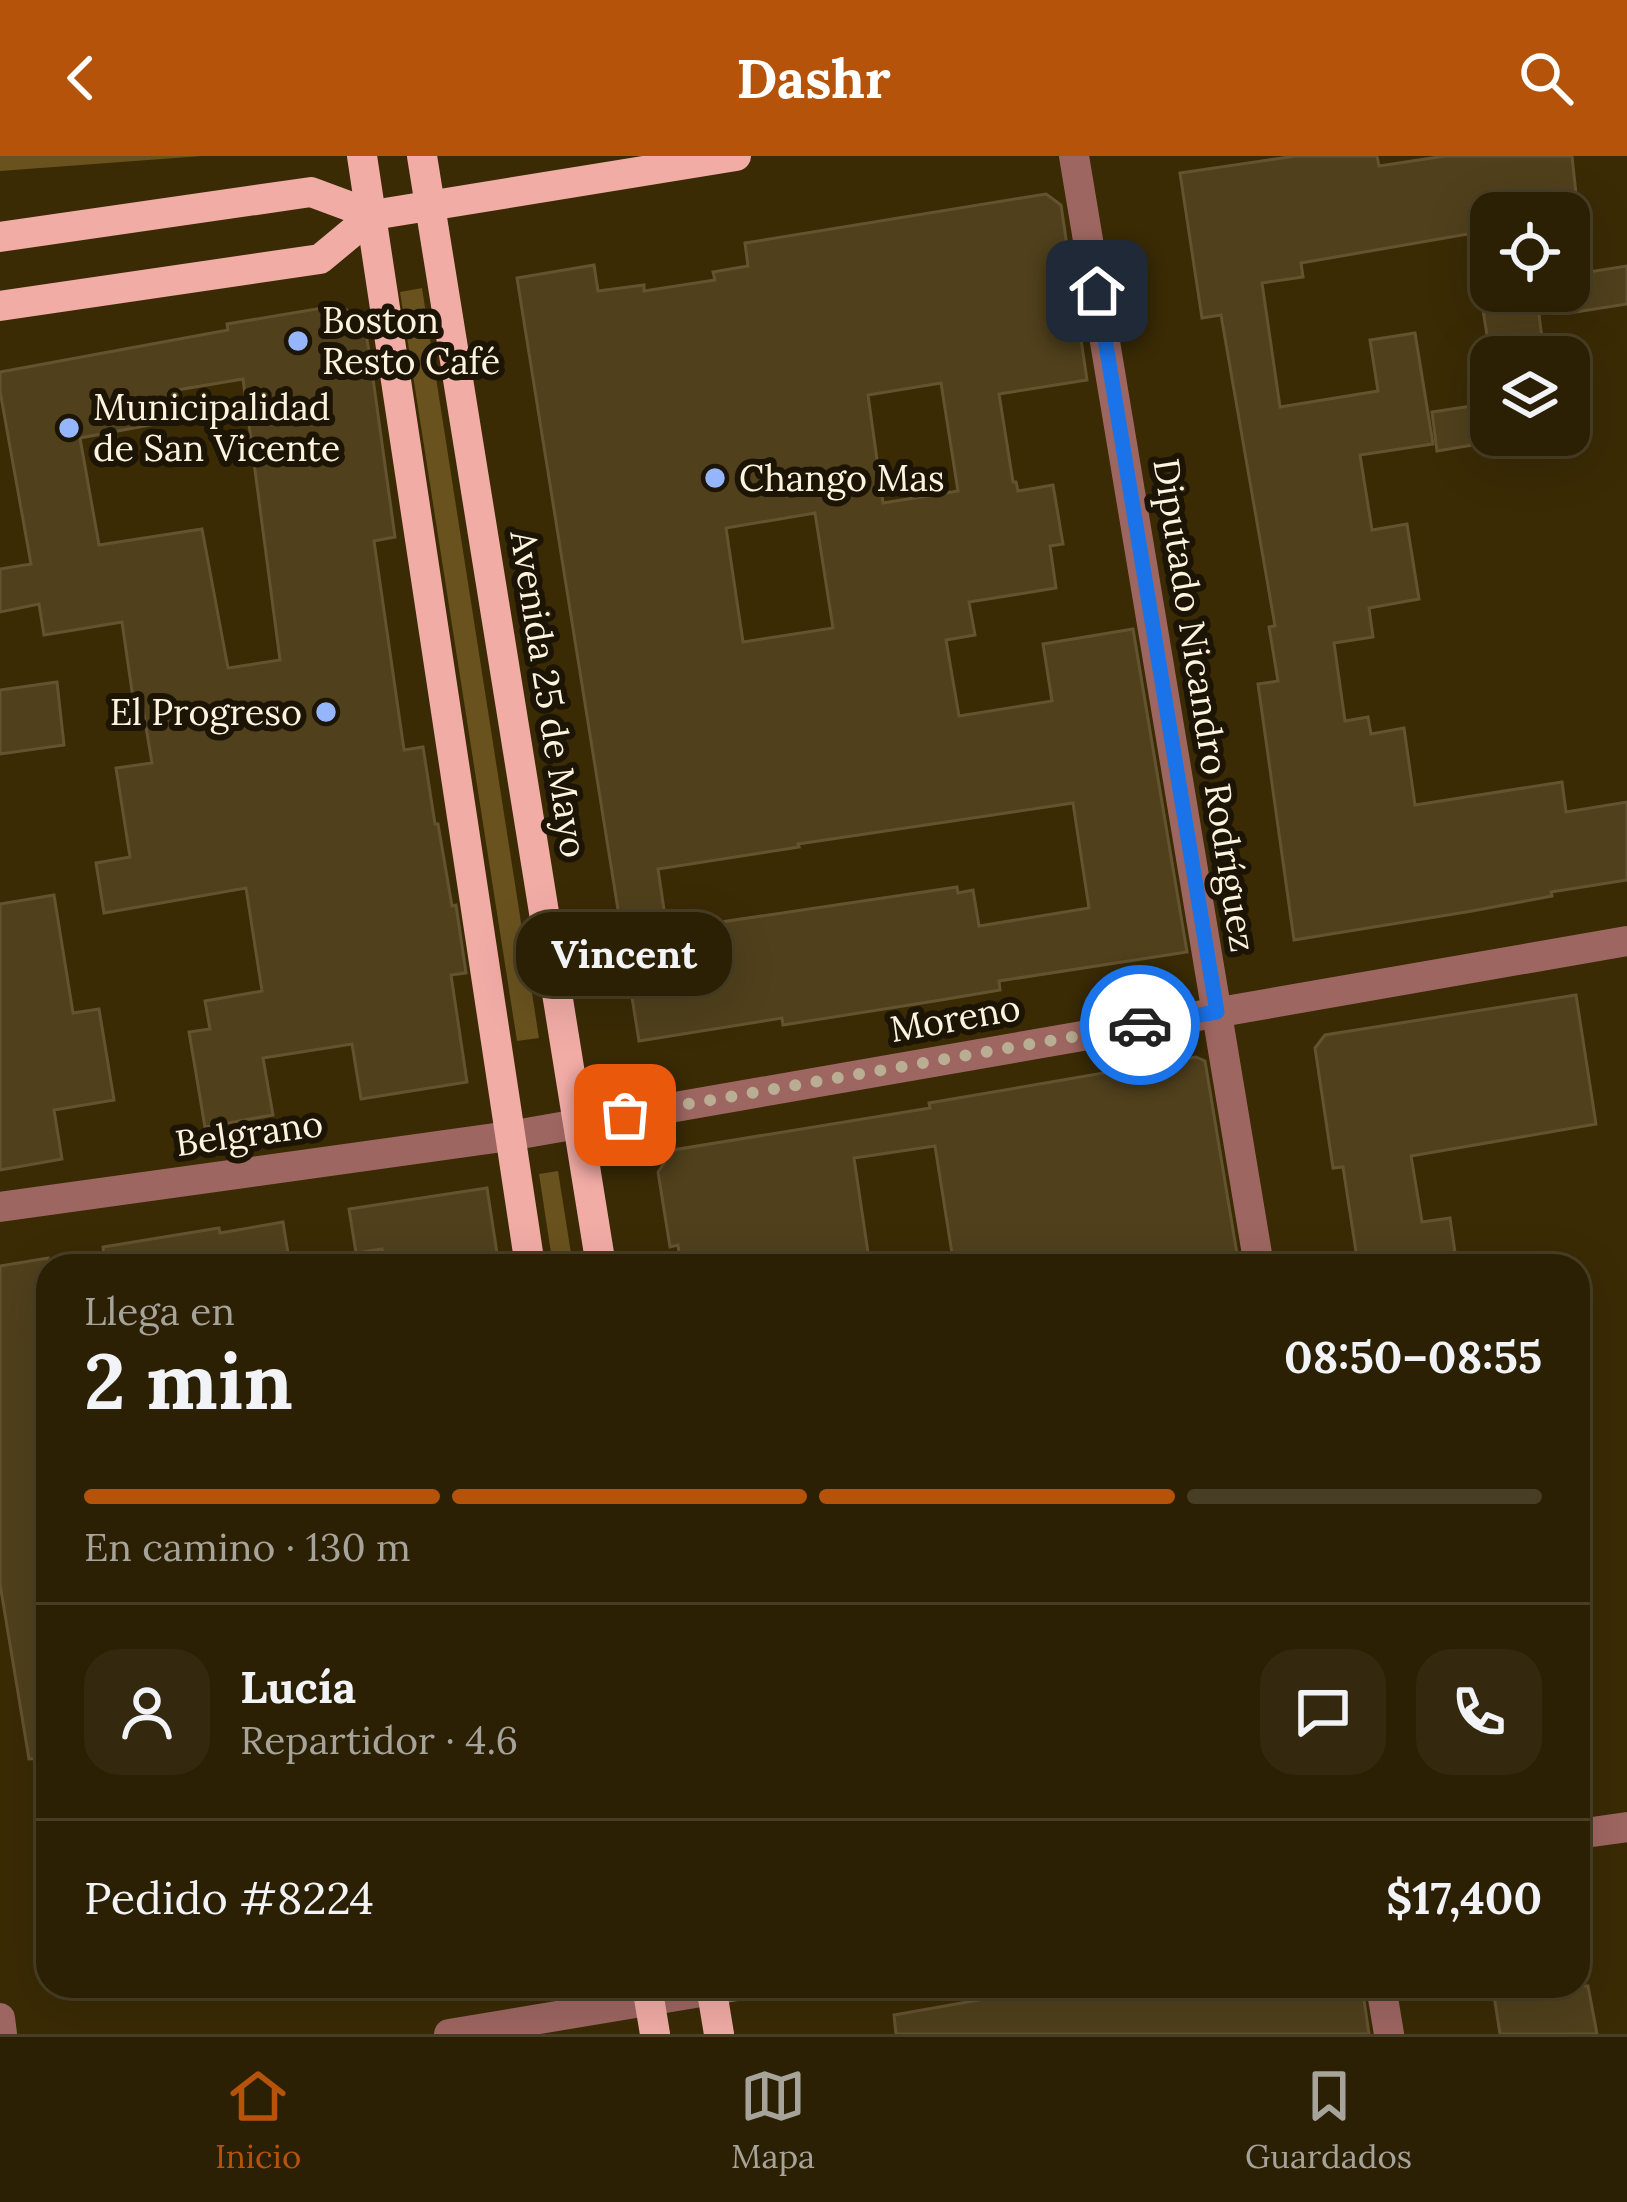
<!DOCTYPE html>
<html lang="es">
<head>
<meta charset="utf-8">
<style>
	:root { --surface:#2c2004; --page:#34280e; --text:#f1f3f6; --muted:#a6a39a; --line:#483e26; --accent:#b45309 }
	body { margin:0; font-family:Lora,serif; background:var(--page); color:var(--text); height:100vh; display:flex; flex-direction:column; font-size:45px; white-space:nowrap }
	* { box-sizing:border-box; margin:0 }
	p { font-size:39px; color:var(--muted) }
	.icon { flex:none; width:66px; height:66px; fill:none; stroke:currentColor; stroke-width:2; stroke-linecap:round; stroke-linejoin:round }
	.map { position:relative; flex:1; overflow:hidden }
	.details { position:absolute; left:36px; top:1098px; width:1554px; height:744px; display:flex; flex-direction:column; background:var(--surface); border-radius:36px; box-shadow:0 12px 48px #0002,0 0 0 3px var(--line) }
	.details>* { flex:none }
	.fabs { position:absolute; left:1470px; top:36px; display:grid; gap:24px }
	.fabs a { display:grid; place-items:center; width:120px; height:120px; border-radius:24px; background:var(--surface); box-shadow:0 12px 48px #0002,0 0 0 3px var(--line); font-size:60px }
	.pin { position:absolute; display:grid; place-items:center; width:102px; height:102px; color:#fff; margin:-51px; border-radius:24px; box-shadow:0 6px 18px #0006 }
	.courier { position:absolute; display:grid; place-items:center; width:120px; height:120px; margin:-60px; border:9px solid #1a73e8; border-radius:50%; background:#fff; color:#222; box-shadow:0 3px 15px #0007 }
	.bubble { position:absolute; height:84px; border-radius:36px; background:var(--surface); box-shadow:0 12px 48px #0002,0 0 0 3px var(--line); font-size:39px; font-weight:700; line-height:84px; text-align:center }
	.summary em { font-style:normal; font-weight:700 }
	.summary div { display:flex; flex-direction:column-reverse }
	.summary { display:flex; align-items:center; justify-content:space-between; height:204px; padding:0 48px }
	h1 { font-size:78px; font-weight:700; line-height:90px }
	.bar { display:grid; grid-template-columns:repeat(4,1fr); gap:18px 12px; align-content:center; height:144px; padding:0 48px }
	.bar i { height:15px; border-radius:9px; background:var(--line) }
	.bar .active { background:var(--accent) }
	.bar p { grid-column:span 4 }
	.line { display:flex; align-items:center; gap:30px; padding:0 48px; border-top:3px solid var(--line) }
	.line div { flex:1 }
	.round { display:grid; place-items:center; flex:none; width:126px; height:126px; border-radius:36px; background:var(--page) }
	header { display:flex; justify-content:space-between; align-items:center; height:156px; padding:0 48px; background:var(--accent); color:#fff; font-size:54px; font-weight:700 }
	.menu { display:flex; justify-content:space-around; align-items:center; height:168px; border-top:3px solid var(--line); background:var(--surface); font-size:33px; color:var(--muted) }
	.menu a { display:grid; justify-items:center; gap:6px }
	.menu .active { color:var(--accent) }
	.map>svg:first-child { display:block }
	.green { fill:#69521e }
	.building { fill:#50401c; stroke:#645330; stroke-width:3; fill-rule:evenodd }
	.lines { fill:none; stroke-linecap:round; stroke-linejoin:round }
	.minor { stroke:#9e6661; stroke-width:30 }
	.major { stroke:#f2aca6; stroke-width:30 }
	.done { stroke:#b9ad93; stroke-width:12; stroke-dasharray:0 21.6 }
	.route { stroke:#1a73e8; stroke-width:15 }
	.poi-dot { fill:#95b6fd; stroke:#1c1506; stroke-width:4.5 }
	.labels { text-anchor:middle; stroke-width:12; stroke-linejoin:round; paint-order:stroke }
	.poi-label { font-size:36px; fill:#fdf3df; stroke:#1c1506; text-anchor:start }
	.street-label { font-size:36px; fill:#fdf3df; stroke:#1c1506 }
</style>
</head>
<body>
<header><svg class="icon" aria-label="back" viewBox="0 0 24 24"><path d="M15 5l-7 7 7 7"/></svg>Dashr<svg class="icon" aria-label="search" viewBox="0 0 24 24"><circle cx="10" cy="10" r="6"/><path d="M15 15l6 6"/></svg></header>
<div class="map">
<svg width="1627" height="1878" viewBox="0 0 1627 1878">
	<rect width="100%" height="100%" fill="#3a2b05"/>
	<g class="green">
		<polygon points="0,0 202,0 0,15"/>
		<polygon points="422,132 539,882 517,885 400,136"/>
		<polygon points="558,1015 573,1110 553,1110 539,1018"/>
	</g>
	<g class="building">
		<polygon points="1296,0 1377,0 1379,10 1445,0 1572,0 1578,57 1491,57 1491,74 1301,107 1303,121 1262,127 1280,251 1378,235 1370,184 1415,177 1433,288 1360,299 1372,374 1407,368 1419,443 1369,452 1373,481 1334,487 1345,565 1368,561 1371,578 1404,572 1415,649 1562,626 1566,656 1627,646 1627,724 1551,736 1552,740 1472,755 1294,784 1258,528 1278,525 1269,471 1275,470 1221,159 1202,162 1180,17"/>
		<path d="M1046 38 1061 49 1087 224 999 238 1013 326H1016L1018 335 1053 329 1063 388 1050 390 1056 432 969 446 975 479 946 484 959 560 1052 545 1043 488 1133 473 1187 796 999 825 1000 834 941 844 783 869 782 862 639 885 517 122 594 109 598 135 644 129V135L715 124 713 116 748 110 745 87ZM941 227 958 335 883 347 868 239ZM815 357 833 472 743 486 726 372ZM1073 647 1089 752 979 770 973 734 958 737 957 731 667 774 658 713 799 691 798 688Z"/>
		<polygon points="1627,110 1627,148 1569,157 1569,119"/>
		<polygon points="1480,135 1536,135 1543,190 1490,198"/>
		<path d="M340 149 364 167 370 201 395 381 374 385 404 594 423 591 435 668H438L452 750 456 749 466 817 451 819 467 926 361 943 352 888 263 902 273 959 205 971 189 876 210 873 205 845 262 835 246 732 104 757 96 707 130 701 116 612 152 607 141 541 133 542 122 466 44 479 39 448 0 456V413L31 408 0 235V216L228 174 227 168ZM243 223 280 504 228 512 202 373 99 389 80 282 182 263 177 234Z"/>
		<polygon points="1491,247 1491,286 1437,295 1432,256"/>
		<polygon points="57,526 64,589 0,598 0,534"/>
		<polygon points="54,739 73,857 99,853 114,944 54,954 62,1003 0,1014 0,748"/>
		<polygon points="1576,839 1596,968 1411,1000 1422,1066 1450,1062 1457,1110 1385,1110 1384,1098 1357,1102 1343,1011 1333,1012 1315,892 1325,879"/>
		<polygon points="1196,901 1205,905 1239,1110 954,1110 935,990 854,1002 870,1110 681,1110 678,1089 670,1091 658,1016 673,994 930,952 929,947"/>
		<polygon points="487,1032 499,1110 434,1110 432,1100 385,1107 382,1093 356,1097 349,1053"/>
		<polygon points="283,1066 290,1110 105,1110 103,1091 219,1072 220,1077"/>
		<polygon points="48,1102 48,1602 29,1603 0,1428 0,1110"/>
		<polygon points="1058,1830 1362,1830 1369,1878 896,1878 894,1859"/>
		<polygon points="1514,1830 1588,1830 1597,1878 1500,1878 1493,1833"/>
	</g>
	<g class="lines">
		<g class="minor">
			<polyline points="1074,0 1259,1110"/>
			<polyline points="0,1051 509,980 1627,785"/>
			<polyline points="1578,1678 1627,1671"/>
			<polyline points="1381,1830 1389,1878"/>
			<polyline points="0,1862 2,1878"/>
			<polyline points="449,1878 737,1830"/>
		</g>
		<g class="major">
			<polyline points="362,0 530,1110"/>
			<polyline points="422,0 601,1110"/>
			<polyline points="0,81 311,36 373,59"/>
			<polyline points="0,150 320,103 373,59 736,0"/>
			<polyline points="647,1830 655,1878"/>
			<polyline points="711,1830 719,1878"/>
		</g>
	</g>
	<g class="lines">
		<polyline class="done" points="625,959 1140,869"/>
		<polyline class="route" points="1097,135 1217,856 1140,869"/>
	</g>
	<g class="poi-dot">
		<circle cx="298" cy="185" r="12"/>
		<circle cx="69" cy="272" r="12"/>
		<circle cx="715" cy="322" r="12"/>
		<circle cx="326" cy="556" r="12"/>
	</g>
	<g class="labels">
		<g class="poi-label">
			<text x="322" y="177">Boston<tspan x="322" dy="41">Resto Café</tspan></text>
			<text x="93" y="264">Municipalidad<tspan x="93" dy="41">de San Vicente</tspan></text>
			<text x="739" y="335">Chango Mas</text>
			<text x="302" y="569" text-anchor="end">El Progreso</text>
		</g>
		<g class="street-label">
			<text transform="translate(549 538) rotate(81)" y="13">Avenida 25 de Mayo</text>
			<text transform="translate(1205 549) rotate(81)" y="13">Diputado Nicandro Rodríguez</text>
			<text transform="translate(955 862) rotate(-10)" y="13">Moreno</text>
			<text transform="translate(249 977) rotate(-8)" y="13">Belgrano</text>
		</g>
	</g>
</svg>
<div class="fabs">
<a><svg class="icon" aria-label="locate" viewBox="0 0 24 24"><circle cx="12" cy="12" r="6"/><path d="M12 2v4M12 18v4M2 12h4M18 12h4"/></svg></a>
<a><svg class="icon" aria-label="layers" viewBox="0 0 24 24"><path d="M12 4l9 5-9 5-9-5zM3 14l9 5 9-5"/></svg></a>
</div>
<div class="pin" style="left:625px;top:959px;background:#ea580c"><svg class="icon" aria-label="bag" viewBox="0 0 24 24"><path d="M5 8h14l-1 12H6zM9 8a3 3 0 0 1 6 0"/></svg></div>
<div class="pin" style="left:1097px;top:135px;background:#1f2937"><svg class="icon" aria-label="home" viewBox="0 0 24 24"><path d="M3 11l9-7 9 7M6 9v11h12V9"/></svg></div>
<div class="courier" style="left:1140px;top:869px"><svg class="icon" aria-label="car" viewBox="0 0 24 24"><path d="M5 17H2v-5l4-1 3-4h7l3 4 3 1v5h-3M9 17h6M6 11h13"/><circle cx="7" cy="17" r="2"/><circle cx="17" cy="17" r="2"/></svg></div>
<div class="bubble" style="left:516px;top:756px;width:216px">Vincent</div>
<section class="details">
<div class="summary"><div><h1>2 min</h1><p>Llega en</p></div><em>08:50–08:55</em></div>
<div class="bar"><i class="active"></i><i class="active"></i><i class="active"></i><i></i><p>En camino · 130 m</p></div>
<div class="line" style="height:216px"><a class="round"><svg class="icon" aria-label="person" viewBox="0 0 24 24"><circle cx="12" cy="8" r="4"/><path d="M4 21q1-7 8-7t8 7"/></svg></a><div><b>Lucía</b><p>Repartidor · 4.6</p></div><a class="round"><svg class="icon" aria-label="chat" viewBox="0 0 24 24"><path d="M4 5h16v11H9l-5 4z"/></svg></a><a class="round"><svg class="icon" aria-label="phone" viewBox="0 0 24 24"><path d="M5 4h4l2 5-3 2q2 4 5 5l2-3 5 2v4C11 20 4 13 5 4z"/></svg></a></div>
<div class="line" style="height:156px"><div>Pedido #8224</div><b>$17,400</b></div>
</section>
</div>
<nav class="menu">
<a class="active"><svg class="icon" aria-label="home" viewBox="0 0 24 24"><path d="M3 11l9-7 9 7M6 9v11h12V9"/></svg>Inicio</a>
<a><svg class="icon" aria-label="map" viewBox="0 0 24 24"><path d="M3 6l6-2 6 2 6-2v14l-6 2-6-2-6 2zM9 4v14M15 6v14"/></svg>Mapa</a>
<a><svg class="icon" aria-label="saved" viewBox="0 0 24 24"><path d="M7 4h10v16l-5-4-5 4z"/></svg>Guardados</a>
</nav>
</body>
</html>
